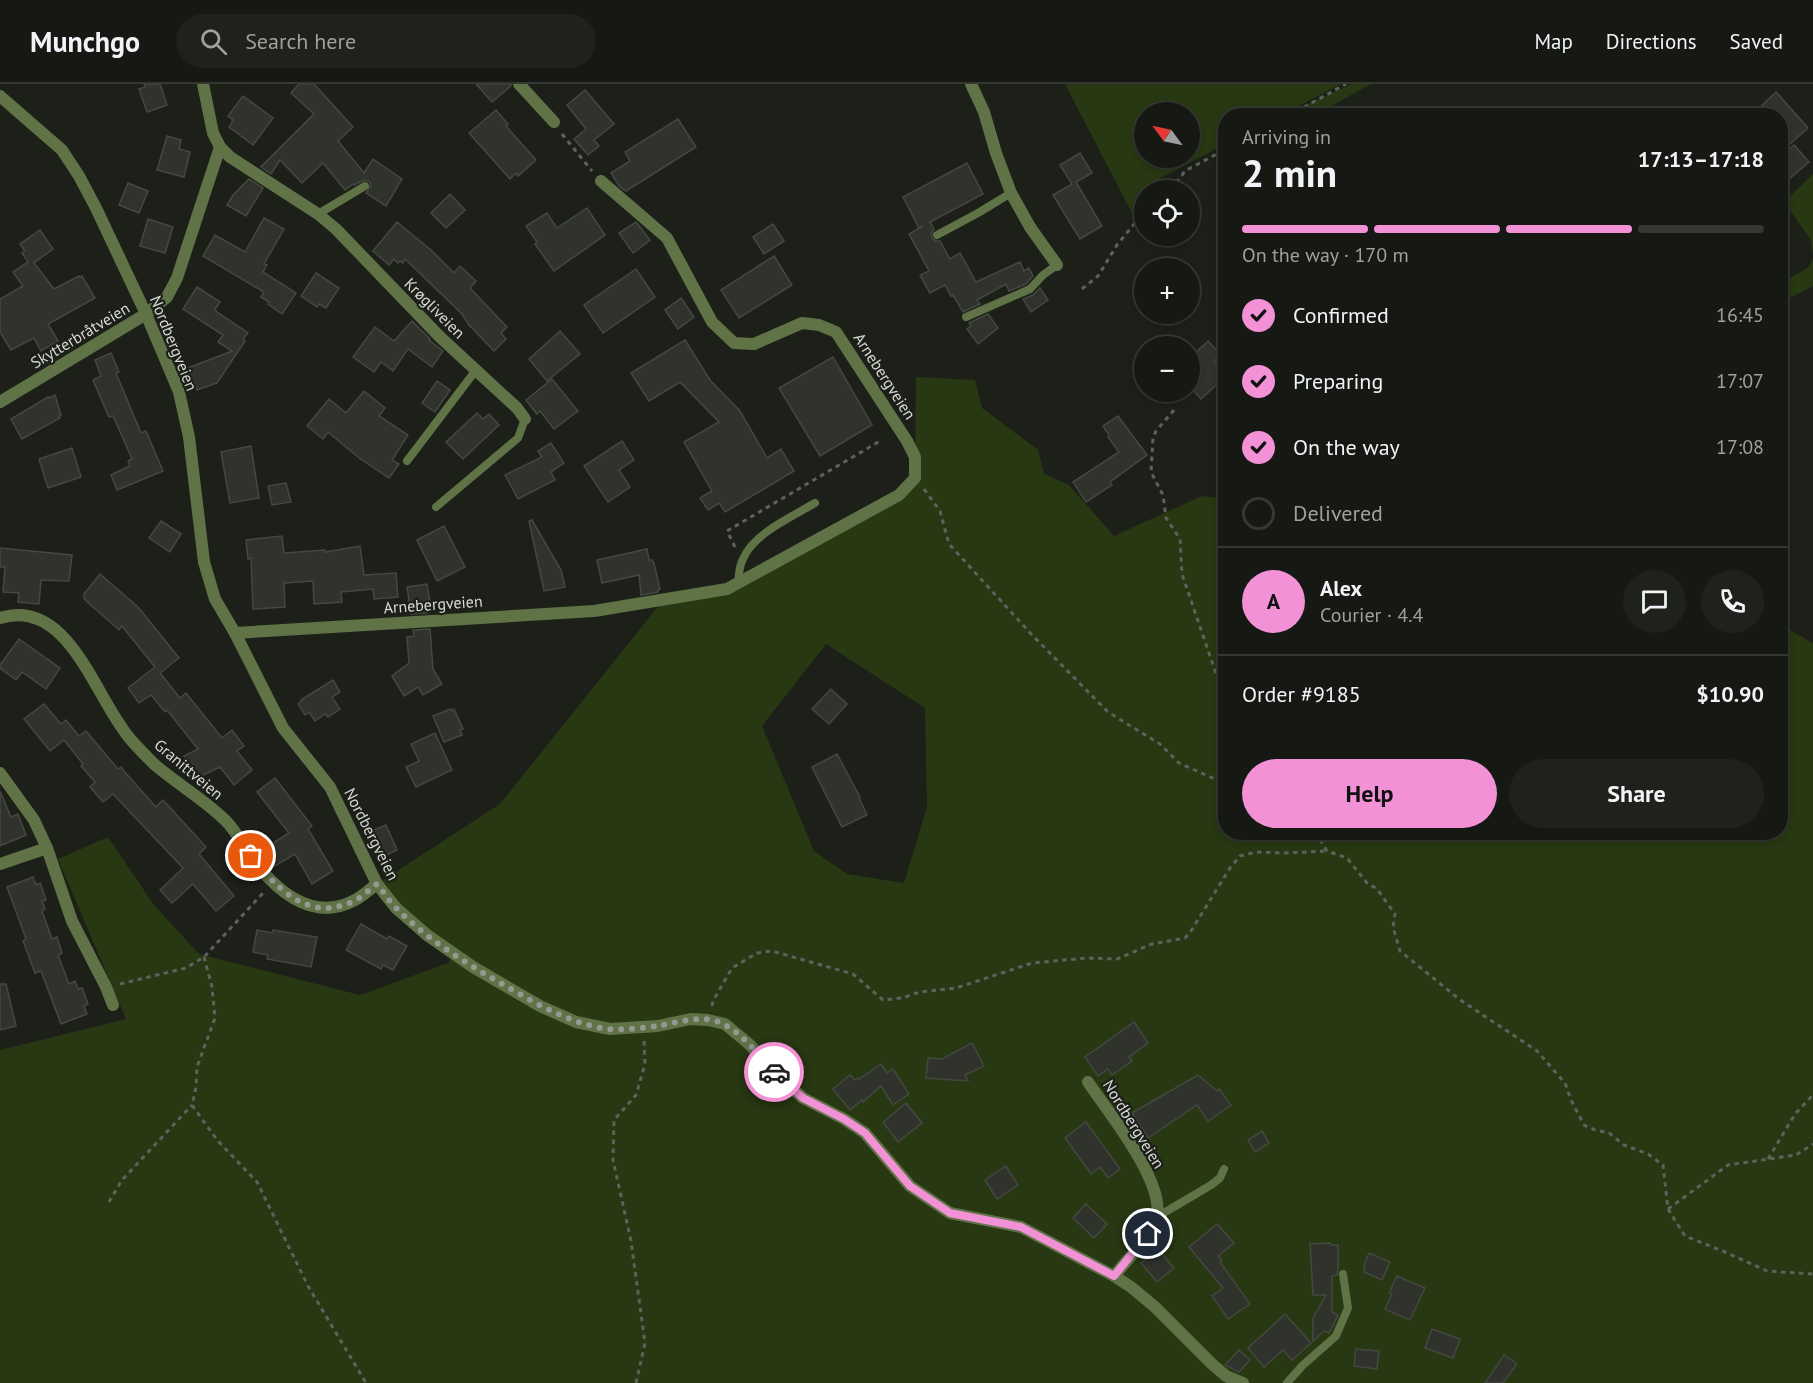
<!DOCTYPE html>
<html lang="en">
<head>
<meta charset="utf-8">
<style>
	:root { --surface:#161813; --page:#1f211c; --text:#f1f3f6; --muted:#9ea0a0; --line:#353733; --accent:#f391d6 }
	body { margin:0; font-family:"PT Sans",sans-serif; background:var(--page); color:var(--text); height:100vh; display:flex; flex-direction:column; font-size:22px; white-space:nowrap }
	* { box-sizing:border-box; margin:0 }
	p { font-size:20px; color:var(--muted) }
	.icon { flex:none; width:33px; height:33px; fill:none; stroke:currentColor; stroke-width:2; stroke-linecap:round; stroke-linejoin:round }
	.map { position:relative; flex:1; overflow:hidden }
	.sheet { position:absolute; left:1218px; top:24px; width:570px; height:732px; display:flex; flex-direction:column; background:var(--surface); border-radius:24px; box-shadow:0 3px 9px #0003,0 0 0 2px var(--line) }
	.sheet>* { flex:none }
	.needle { width:39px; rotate:303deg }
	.controls { position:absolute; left:1134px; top:18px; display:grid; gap:12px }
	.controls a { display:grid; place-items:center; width:66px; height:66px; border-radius:50%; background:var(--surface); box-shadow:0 3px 9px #0003,0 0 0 2px var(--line); font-size:30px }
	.pin { position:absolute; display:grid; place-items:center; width:51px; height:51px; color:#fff; margin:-26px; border:3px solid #fff; border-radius:50%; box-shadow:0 2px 6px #0007 }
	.courier { position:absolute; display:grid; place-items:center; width:60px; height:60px; margin:-30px; border:4px solid #f391d6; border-radius:50%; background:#fff; color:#222; box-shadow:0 2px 8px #0007 }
	.overview em { font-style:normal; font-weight:600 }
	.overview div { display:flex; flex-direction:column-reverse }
	.overview { display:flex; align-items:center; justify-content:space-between; height:102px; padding:0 24px }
	h1 { font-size:39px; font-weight:600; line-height:45px }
	.bar { display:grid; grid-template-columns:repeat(4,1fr); gap:9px 6px; align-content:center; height:72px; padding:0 24px }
	.bar i { height:8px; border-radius:4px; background:var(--line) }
	.bar .current { background:var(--accent) }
	.bar p { grid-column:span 4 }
	.line { display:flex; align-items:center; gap:15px; padding:0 24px; border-top:2px solid var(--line) }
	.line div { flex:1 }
	.round { display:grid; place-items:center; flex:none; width:63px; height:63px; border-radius:32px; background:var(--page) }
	ol { padding:0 24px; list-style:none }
	li { display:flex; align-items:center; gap:18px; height:66px }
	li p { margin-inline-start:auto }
	li .icon { padding:6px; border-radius:50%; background:var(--accent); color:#111; stroke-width:4 }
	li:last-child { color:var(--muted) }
	li i { width:33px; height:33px; border:3px solid var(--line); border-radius:50% }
	.action { display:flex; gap:12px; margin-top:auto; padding:12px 24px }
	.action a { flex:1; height:69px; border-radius:36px; background:var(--accent); color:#111; font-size:24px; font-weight:600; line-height:69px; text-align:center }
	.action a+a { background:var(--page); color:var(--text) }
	header { display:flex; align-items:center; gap:36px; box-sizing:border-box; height:84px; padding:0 30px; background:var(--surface); border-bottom:2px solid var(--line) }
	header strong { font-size:28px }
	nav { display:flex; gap:33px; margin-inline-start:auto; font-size:21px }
	.search { width:420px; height:54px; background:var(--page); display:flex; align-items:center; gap:15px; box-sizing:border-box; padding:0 21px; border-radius:33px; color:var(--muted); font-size:22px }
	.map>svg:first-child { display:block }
	.green { fill:#283812; fill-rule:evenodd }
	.building { fill:#30332c; stroke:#444840; stroke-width:1.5 }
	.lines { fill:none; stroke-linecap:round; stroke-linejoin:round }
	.path { stroke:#5f625c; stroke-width:3; stroke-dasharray:4.5 4.5; stroke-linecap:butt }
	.service { stroke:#5f7347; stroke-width:8 }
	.minor { stroke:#5f7347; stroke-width:12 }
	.done { stroke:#969893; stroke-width:6; stroke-dasharray:0 10.8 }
	.route { stroke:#f391d6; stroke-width:8 }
	.labels { text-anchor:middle; stroke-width:4.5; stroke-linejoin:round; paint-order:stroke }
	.street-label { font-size:16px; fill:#d7d9d5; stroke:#1d2019 }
</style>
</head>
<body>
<header>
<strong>Munchgo</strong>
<div class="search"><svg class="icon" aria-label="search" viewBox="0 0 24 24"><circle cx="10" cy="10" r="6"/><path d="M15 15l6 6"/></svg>Search here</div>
<nav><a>Map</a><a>Directions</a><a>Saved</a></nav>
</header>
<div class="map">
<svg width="1813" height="1299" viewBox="0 0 1813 1299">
	<rect width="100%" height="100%" fill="#1d2019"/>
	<g class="green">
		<path d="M1065 0H1341L1281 31 1226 32 1225 60 1157 96 1151 106H1144V119L1135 135ZM1144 28H1190V74H1144Z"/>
		<polygon points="1352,0 1371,0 1315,31 1283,31"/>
		<polygon points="1813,90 1813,170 1811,156 1784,118"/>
		<polygon points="1813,175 1813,202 1781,218 1781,199 1809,183"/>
		<path d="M916 293 975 296 982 324 1038 366 1044 390 1069 401 1114 452 1202 412 1225 415 1226 748H1780L1781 548 1788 545 1813 559V1299H0V966L126 935 58 775 108 753 154 821 199 870 360 911 448 879 454 871 377 800 500 720 664 515 727 505 899 411 915 394ZM826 560 925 624 927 723 904 799 847 790 814 767 762 642Z"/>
	</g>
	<g class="building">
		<polygon points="144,0 160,0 167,21 147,28 139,5 145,3"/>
		<polygon points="299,0 314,0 353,43 338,57 364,89 373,75 402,95 386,122 366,109 371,102 369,97 364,96 354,101 353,100 345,106 323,79 302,99 280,76 271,90 261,83 314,30 291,9"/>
		<polygon points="476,0 511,0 511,2 492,18"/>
		<polygon points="585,6 614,40 594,56 599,62 588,71 574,55 586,45 567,21"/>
		<polygon points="1776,8 1808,44 1790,60 1780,48 1780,32 1766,32 1759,24"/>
		<polygon points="243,12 273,34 253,61 229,43 233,36 228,32"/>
		<polygon points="496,26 508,40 506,42 536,76 518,92 516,89 510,95 469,49"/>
		<polygon points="678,35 696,63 626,107 620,103 611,89 630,77 625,68"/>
		<polygon points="167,52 181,56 179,65 190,68 184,93 157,86"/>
		<polygon points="1794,61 1809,78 1788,96 1780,88 1780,73"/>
		<polygon points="1080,69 1092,89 1076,98 1102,142 1080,155 1053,111 1072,100 1060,81"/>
		<polygon points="967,79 983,110 930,138 934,145 931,150 932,154 936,157 940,157 950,175 960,169 976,198 1020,178 1024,187 1029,184 1033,192 1026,200 1009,207 1006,200 977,216 980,220 963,228 953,211 951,212 945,201 930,209 920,191 929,187 909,150 923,142 919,144 903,113"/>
		<polygon points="249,95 263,104 246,132 227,121 233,111"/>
		<polygon points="128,99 148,107 139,129 119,121"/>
		<polygon points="450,110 465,126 446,144 431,129"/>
		<polygon points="587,124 605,151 554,187 535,160 537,158 526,142 547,129 557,144"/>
		<polygon points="264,134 284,145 264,180 267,181 263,188 296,209 282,230 268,220 269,218 261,213 264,208 203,172 215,151 245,168"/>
		<polygon points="148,135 173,143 165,169 140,162"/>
		<polygon points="397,138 431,166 454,189 460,182 476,197 470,204 507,243 501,249 506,255 494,267 468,240 468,239 461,229 405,175 403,179 400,177 398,179 394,175 389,181 373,167"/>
		<polygon points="636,138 650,156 633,169 619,149"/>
		<polygon points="773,140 784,157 764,170 753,153"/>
		<polygon points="40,146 53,165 34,179 54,205 79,192 80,193 82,192 95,214 48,240 58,257 41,267 34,254 11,266 0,248 0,215 23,202 13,188 28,178 22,169 25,167 20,160"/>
		<polygon points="774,172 792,201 739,234 721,206"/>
		<polygon points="636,185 655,213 603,249 584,221"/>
		<polygon points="316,189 339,204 326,224 319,220 317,223 301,212"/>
		<polygon points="197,203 220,218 215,225 217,228 248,249 243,255 245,257 217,299 197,306 188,284 232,267 218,258 223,251 183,225"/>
		<polygon points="1040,204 1048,216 1031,228 1023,215 1033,211"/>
		<polygon points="681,214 694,233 678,245 665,226"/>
		<polygon points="988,230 998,244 978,260 967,245 971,242 969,239"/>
		<polygon points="412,237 430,255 429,256 443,267 432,283 408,265 393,287 381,278 374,288 353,273 375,243 394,257"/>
		<polygon points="560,247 580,270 547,297 529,275"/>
		<polygon points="685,256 710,296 740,327 767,374 781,365 794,387 725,428 719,419 708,426 700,414 712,407 684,358 719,338 680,298 649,317 631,289"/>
		<polygon points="1208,257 1221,271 1214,277 1226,289 1226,292 1201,315 1190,303 1190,274"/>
		<polygon points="111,269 119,288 116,289 141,349 146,347 163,387 117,406 111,391 130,382 128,377 132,375 113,332 109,333 93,296 101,292 95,276"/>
		<polygon points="833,273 872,341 820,372 779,304"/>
		<polygon points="552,295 578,327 554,345 540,327 537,330 526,316"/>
		<polygon points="437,297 450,306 435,328 422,319"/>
		<polygon points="364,307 385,324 379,332 408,351 392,376 399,380 389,394 359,374 328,348 323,355 307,342 329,315 346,329"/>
		<polygon points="55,311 61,331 59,332 60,334 22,355 11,335 48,313 49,314"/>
		<polygon points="477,329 483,335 489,330 499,341 463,375 446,358"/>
		<polygon points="1118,332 1147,371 1110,398 1112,401 1086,418 1073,398 1119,368 1108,353 1109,351 1103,342"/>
		<polygon points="622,357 634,376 619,386 630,403 608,418 584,382"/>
		<polygon points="551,359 564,379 551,388 555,396 518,415 505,391 542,373 538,367"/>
		<polygon points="251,362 259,414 230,419 221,368"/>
		<polygon points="72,364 81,393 48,404 39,375"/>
		<polygon points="286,399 291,418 272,421 268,402"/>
		<polygon points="532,436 561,486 565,503 544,507 529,437"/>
		<polygon points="161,437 181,450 170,468 149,454"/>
		<polygon points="444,442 465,483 437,497 417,456"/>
		<polygon points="282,452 284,469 325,466 325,468 360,462 364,491 396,489 398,513 374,515 373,505 341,508 342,518 314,520 313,497 284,499 285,523 253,525 251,474 248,475 246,456"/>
		<polygon points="0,464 72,471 69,497 41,496 39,520 18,518 19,509 3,508 5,483 0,483"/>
		<polygon points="647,465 649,476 652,476 654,479 660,505 658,506 658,508 641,511 639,491 602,499 597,476"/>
		<polygon points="100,490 138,523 179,574 160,589 180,614 186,609 222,654 232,646 244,662 237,667 252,686 234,701 220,683 195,695 184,672 198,665 167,626 165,628 151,611 139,619 128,604 155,583 122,542 119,546 84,515 84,510"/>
		<polygon points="427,500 431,524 428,525 428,529 411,530 407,503"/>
		<polygon points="430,545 433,585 442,600 423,611 418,603 404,612 392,592 409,579 407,553 414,552 413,546"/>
		<polygon points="19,555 60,584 46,605 22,588 16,596 0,584 0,581"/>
		<polygon points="333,596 340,608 332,613 340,625 328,633 325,630 315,637 309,628 305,631 298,620 302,617 301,616"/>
		<polygon points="831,605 847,620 829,640 812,625"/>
		<polygon points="44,620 61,640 66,636 79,652 86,647 118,685 121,683 123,686 156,723 163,716 206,763 199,770 234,812 216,827 193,800 172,819 160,806 183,784 113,710 103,718 90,703 95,698 81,682 83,680 64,656 50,667 24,635"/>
		<polygon points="451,625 452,627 454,625 463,645 460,646 462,651 444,658 433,632"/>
		<polygon points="435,649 452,686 416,703 406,683 419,677 411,660"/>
		<polygon points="837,670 860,713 859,714 867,731 842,743 812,683"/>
		<polygon points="275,694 312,742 308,745 333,787 312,800 295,770 273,783 262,766 289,749 257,708"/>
		<polygon points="0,707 11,733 18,730 26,751 0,762"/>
		<polygon points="386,741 397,766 379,775 367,749"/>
		<polygon points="33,793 36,801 40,799 45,813 46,816 42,817 45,825 42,827 52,855 57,853 62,869 58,871 69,900 75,897 78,905 82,904 88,920 84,922 87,930 61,940 41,887 35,889 23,857 26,855 7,803"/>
		<polygon points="361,840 387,855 389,852 407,862 393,886 383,881 381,885 346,866"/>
		<polygon points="257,846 272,849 273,846 317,853 311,883 267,875 268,871 253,868"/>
		<polygon points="0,900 6,900 16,942 0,946"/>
		<polygon points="1134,938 1148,959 1129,973 1132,977 1112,991 1108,985 1098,992 1085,973"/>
		<polygon points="972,959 984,982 965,991 968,997 926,994 928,974 942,975"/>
		<polygon points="881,980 887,989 893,985 909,1010 893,1021 881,1002 863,1018 862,1016 850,1026 833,1005 850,991 855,996 858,994 859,995"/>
		<polygon points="1198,991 1217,1007 1219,1005 1231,1021 1208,1037 1197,1021 1148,1054 1132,1029"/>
		<polygon points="906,1019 922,1039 898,1058 883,1038"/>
		<polygon points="1086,1038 1120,1085 1108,1094 1100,1083 1091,1090 1065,1054"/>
		<polygon points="1262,1047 1269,1059 1255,1068 1248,1056"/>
		<polygon points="1006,1082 1018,1101 997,1115 985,1096"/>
		<polygon points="1086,1120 1107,1140 1094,1154 1073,1134"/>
		<polygon points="1217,1140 1234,1159 1218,1172 1222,1176 1220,1178 1250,1220 1228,1235 1212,1212 1223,1204 1189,1163"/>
		<polygon points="1330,1159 1331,1161 1338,1161 1338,1186 1337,1191 1332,1192 1332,1228 1338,1231 1329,1249 1324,1247 1313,1257 1313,1234 1326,1211 1313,1211 1310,1160"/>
		<polygon points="1158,1165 1174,1184 1157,1198 1141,1179"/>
		<polygon points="1369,1169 1390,1178 1382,1196 1364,1188 1365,1179"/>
		<polygon points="1397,1192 1425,1204 1410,1236 1385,1225 1392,1210 1389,1209"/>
		<polygon points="1285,1230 1311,1259 1292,1276 1283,1266 1264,1283 1248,1264"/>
		<polygon points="1432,1245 1460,1255 1453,1274 1425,1264"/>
		<polygon points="1356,1265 1379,1267 1377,1285 1354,1282"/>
		<polygon points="1239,1266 1250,1276 1239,1288 1225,1281"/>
		<polygon points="1504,1271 1517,1280 1503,1299 1485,1299"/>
	</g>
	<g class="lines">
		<g class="path">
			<polyline points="1288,32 1346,0"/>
			<polyline points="562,50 592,87"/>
			<polyline points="1171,106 1185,87 1226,65"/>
			<polyline points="1082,205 1098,192 1117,161 1144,128"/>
			<polyline points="1174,326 1156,347 1153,354 1151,388 1163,411 1166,434 1180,455 1182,490 1226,619"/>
			<polyline points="924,405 940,427 949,460 1033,552 1108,628 1160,660 1179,679 1226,700"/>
			<polyline points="735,463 727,447 880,357"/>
			<polyline points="1315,748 1327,767 1347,774 1367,799 1377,805 1395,830 1393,843 1400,867 1459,915 1537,967 1565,999 1571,1016 1584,1041 1595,1046 1609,1049 1624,1061 1648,1070 1663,1081 1668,1125 1685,1152 1725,1168 1767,1187 1813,1190"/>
			<polyline points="204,873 212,903 215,934 197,983 196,1003 192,1021 217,1056 257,1098 308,1202 366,1299"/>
			<polyline points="120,900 186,884 204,873 263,809"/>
			<polyline points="712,922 713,917 732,884 757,869 772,867 853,890 883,916 902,914 920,908 956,904 1032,879 1087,874 1117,875 1152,860 1185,854 1191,847 1230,784 1240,772 1256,768 1284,769 1327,767"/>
			<polyline points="1768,1075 1795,1030 1813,1011"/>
			<polyline points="109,1118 122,1096 192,1021"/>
			<polyline points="1668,1125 1728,1081 1796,1071 1813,1060"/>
			<polyline points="636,1299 645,1259 631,1157 613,1076 614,1036 636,1011 645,980 644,956"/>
		</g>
		<g class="service">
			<polyline points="318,130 365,102"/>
			<polyline points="937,151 978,129 1011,109"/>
			<polyline points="966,233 1030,205 1043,191 1057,181"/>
			<polyline points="407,377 476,286"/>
			<polyline points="436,423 518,354 525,335"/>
			<path d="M738 499C739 491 739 482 743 475 754 449 792 433 815 419"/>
			<polyline points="1157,1133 1211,1101 1220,1094 1224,1085"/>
			<polyline points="1287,1299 1302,1282 1336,1252 1348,1224 1343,1190"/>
		</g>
		<g class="minor">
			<polyline points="519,0 554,38"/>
			<polyline points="971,0 984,28 996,69 1011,109 1030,143 1057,181"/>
			<polyline points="0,12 62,66 79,92 96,124 146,230 179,308 189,353 204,478 215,515 235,549 283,644 330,703 377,800 396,824 427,851 473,883 540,922 576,938 610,945 658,942 691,935 708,936 725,940 749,960 776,990 803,1014 844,1035 865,1049 910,1102 950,1129 1021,1143 1114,1192 1131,1203 1155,1223 1212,1280 1226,1292 1243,1299"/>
			<polyline points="220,63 230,73 318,130 336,145 440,253 517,324 525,335"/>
			<polyline points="0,318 146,230 167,213 177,194 220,63 213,49 203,0"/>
			<path d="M0 534C70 512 96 618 132 657 139 665 147 673 154 680 177 700 204 715 226 737 235 746 242 759 249 770 273 804 311 840 355 816 363 812 370 805 377 800"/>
			<polyline points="235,549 594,527 727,505 899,411 915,394 915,373 907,357 836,248 819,241 802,239 754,260 734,259 712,238 667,154 601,97"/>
			<polyline points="0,689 34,736 47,764 72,837 106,903 113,921"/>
			<polyline points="0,780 47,764"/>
			<path d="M1088 998C1108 1028 1164 1096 1157 1132 1154 1149 1125 1178 1114 1192"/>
		</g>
	</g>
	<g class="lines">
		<path class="done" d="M251 772C278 805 308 839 354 817 362 813 370 805 377 800 384 808 389 818 397 825 428 856 467 880 504 901 537 920 570 940 608 945 622 946 644 944 658 942 680 938 704 929 725 941 744 951 759 972 774 988"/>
		<polyline class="route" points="774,988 803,1014 844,1035 865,1049 910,1102 950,1129 1021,1143 1114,1192 1148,1150"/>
	</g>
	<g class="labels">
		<g class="street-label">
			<text transform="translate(435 224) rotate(45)" y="6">Krøgliveien</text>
			<text transform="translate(80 251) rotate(-31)" y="6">Skytterbråtveien</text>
			<text transform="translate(174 259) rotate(68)" y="6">Nordbergveien</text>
			<text transform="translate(885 292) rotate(57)" y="6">Arnebergveien</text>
			<text transform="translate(433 520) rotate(-4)" y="6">Arnebergveien</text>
			<text transform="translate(189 685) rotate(40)" y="6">Granittveien</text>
			<text transform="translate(372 750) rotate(63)" y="6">Nordbergveien</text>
			<text transform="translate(1134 1040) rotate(58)" y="6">Nordbergveien</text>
		</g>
	</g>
</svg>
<div class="controls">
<a><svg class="needle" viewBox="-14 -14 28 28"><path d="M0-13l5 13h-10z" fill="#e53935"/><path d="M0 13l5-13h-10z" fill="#9ea0a0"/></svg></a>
<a><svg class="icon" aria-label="locate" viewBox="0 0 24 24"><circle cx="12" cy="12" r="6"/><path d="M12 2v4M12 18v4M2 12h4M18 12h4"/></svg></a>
<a>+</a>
<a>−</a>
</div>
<div class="pin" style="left:251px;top:772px;background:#ea580c"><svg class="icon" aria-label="bag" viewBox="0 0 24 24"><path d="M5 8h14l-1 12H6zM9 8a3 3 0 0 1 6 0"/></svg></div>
<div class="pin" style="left:1148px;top:1150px;background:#1f2937"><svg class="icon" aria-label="home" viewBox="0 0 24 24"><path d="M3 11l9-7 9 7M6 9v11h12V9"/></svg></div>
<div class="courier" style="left:774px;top:988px"><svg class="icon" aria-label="car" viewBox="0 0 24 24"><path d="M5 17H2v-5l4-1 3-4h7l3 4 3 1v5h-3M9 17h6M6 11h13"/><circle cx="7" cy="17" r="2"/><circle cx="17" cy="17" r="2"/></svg></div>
<section class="sheet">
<div class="overview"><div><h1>2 min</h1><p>Arriving in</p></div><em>17:13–17:18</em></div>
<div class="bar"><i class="current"></i><i class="current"></i><i class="current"></i><i></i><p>On the way · 170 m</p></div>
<ol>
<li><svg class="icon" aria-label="check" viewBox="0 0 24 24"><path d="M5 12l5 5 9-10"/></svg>Confirmed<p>16:45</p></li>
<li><svg class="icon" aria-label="check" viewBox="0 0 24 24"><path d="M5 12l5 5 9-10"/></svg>Preparing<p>17:07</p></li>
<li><svg class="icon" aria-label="check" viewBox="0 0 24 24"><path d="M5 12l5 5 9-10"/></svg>On the way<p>17:08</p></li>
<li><i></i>Delivered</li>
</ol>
<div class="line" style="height:108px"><b class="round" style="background:var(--accent);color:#111">A</b><div><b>Alex</b><p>Courier · 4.4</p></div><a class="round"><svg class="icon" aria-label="chat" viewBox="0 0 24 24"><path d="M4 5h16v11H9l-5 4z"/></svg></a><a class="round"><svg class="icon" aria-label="phone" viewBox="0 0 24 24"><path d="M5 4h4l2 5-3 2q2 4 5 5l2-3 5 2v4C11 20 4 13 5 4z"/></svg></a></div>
<div class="line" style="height:78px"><div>Order #9185</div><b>$10.90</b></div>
<div class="action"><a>Help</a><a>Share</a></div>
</section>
</div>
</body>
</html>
